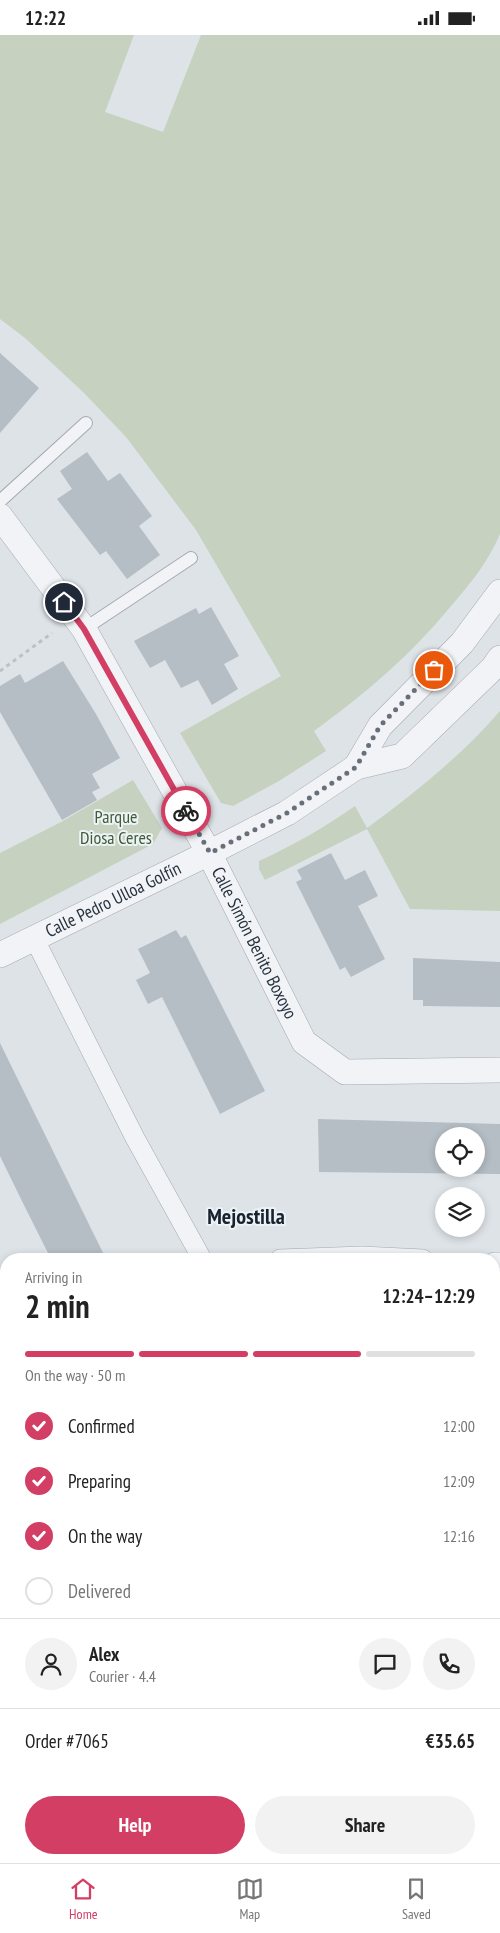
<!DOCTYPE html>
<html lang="en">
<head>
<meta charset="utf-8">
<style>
	:root { --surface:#fff; --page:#f2f2f2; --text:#222; --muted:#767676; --line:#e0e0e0; --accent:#d23e64 }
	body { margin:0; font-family:"PT Sans Narrow",sans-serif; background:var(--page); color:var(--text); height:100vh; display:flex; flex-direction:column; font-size:19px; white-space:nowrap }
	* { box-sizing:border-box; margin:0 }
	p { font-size:16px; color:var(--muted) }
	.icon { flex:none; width:28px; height:28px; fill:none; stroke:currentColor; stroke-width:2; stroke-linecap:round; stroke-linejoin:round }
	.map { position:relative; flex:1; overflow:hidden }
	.sheet { position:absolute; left:0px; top:1218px; width:500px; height:611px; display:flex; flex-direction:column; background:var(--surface); border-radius:20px 20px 0 0; box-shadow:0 2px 8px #0003 }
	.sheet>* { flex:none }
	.buttons { position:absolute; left:435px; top:1092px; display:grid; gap:10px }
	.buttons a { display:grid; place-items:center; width:50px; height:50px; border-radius:50%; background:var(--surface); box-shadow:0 2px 8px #0003; font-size:25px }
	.pin { position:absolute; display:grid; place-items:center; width:42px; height:42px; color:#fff; margin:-21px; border:2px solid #fff; border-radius:50%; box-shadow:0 1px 5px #0007 }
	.courier { position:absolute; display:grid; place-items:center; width:50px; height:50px; margin:-25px; border:4px solid #d23e64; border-radius:50%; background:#fff; color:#222; box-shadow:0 1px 6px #0007 }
	.overview em { font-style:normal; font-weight:700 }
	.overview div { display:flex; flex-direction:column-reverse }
	.overview { display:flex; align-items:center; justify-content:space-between; height:85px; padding:0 25px }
	h1 { font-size:32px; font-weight:700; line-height:38px }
	.bar { display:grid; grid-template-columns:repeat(4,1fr); gap:8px 5px; align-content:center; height:60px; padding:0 25px }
	.bar i { height:6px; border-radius:4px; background:var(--line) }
	.bar .on { background:var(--accent) }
	.bar p { grid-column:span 4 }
	.line { display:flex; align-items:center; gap:12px; padding:0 25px; border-top:1px solid var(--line) }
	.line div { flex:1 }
	.round { display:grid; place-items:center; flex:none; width:52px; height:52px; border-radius:26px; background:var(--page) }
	ol { padding:0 25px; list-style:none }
	li { display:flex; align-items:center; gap:15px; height:55px }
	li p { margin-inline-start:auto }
	li .icon { padding:5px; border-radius:50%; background:var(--accent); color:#fff; stroke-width:4 }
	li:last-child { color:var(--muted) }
	li i { width:28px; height:28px; border:2px solid var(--line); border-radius:50% }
	.cta { display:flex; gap:10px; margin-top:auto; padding:10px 25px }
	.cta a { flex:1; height:58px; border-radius:30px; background:var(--accent); color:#fff; font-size:20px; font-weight:700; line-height:58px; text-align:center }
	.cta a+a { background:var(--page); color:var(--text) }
	.status { display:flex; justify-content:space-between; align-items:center; height:35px; padding:0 25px; background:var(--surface); direction:ltr }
	.status svg { height:14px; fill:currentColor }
	.tab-bar { display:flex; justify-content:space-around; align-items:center; height:70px; border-top:1px solid var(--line); background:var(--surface); font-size:14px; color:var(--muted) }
	.tab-bar a { display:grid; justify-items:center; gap:2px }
	.tab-bar .on { color:var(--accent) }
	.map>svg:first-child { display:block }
	.green { fill:#c6d2bf }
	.building { fill:#b5bdc5; fill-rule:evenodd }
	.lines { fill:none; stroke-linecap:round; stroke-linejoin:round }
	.service-casing { stroke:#a3aab2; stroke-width:14 }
	.pedestrian-casing { stroke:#a3aab2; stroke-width:20 }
	.minor-casing { stroke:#a3aab2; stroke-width:26 }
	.path { stroke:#bcc1c6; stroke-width:3; stroke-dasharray:4 4; stroke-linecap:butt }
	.service { stroke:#f1f3f6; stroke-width:12 }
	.pedestrian { stroke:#f1f3f6; stroke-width:19 }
	.minor { stroke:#f1f3f6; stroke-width:25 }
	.done { stroke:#67707a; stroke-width:5; stroke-dasharray:0 9 }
	.route { stroke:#d23e64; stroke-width:6 }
	.labels { text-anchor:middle; stroke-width:4; stroke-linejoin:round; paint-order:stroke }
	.park-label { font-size:18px; fill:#3f5c34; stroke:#edf2f6 }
	.street-label { font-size:18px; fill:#27323f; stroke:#edf2f6 }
	.district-label { font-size:22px; font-weight:bold; fill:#192330; stroke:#edf2f6 }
</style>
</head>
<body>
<div class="status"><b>12:22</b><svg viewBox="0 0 49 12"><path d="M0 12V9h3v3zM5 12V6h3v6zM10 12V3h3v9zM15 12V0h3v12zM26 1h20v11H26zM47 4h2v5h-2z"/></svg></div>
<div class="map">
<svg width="500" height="1828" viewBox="0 0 500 1828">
	<rect width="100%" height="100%" fill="#dee3e8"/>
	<g class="green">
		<path d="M0 0H134L105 77 163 97 201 0H500V499C488 527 471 548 451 571 410 621 366 658 314 696L326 716 279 746 233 771 221 768 180 698 281 641 196 495 126 402 84 358 25 303 0 284Z"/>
		<path d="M500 676V876L410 874 367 794 265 845 259 834V826C294 810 325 792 355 771L367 793C415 758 461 721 500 676Z"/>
		<polygon points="133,745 162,793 153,809 0,889 0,818 61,787"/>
	</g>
	<g class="building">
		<polygon points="0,318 39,353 0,398"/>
		<polygon points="87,417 108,446 120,438 152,481 139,491 160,520 127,544 106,516 100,520 57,464 72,454 60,436"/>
		<polygon points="211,572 239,621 224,629 238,654 212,670 198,645 181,653 165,625 150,633 134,606 196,573 199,579"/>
		<polygon points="63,626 96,679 120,723 92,739 100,753 92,757 97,765 62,785 0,677 0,651 20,639 25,648"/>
		<polygon points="331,818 345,845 365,835 378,861 358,871 385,924 351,942 345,932 340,935 296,847 302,844 297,835"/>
		<polygon points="176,895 181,903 186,900 265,1056 220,1079 162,962 148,969 136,945 150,938 138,914"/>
		<polygon points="413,923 500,927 500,972 423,971 423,965 413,965"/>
		<polygon points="0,1008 106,1224 51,1224 19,1160 0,1121"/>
		<path d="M318 1084 500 1089V1139L319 1137ZM444 1101H476V1134H444Z"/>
	</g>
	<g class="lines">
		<defs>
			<g id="service">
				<polyline points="0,466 86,388"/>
				<polyline points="84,594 191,523"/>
			</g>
			<g id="pedestrian">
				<polyline points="34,903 135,1103 202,1224"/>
				<polyline points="280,1224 362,1221 423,1224"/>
				<polyline points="494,1227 500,1227"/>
				<polyline points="494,1601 500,1602"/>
				<polyline points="0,1610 6,1610"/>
			</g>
			<g id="minor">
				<path id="s1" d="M0 481 84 594 209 818 304 1007 345 1037 500 1035"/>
				<polyline points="356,732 380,691 462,608 500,557"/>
				<path id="s2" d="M0 920 209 818 287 778 356 732 402 721 493 633 500 623"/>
				<polyline points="0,1251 6,1264"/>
				<polyline points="494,1392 500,1392"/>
				<polyline points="494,1776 500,1776"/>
				<polyline points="0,1803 6,1802"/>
			</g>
		</defs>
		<use href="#service" class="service-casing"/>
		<use href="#pedestrian" class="pedestrian-casing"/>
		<use href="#minor" class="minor-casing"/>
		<polyline class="path" points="0,636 52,598"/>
		<use href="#service" class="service"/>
		<use href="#pedestrian" class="pedestrian"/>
		<use href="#minor" class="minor"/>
	</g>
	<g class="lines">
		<polyline class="done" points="186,776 210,818 287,778 356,732 380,691 434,635"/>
		<polyline class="route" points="64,567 84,594 186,776"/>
	</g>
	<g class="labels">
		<g class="park-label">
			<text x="116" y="788">Parque<tspan x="116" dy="21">Diosa Ceres</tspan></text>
		</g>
		<g class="street-label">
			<text dy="6" stroke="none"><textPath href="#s2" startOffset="126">Calle Pedro Ulloa Golfín</textPath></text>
			<text dy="6" stroke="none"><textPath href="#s1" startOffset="498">Calle Simón Benito Boxoyo</textPath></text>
		</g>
		<g class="district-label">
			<text x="246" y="1189">Mejostilla</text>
		</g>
	</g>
</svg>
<div class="buttons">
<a><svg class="icon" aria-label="locate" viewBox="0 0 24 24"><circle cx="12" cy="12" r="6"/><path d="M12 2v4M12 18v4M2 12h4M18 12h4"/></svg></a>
<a><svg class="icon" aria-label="layers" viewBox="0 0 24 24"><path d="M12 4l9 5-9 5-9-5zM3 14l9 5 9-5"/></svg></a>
</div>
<div class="pin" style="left:434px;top:635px;background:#ea580c"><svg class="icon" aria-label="bag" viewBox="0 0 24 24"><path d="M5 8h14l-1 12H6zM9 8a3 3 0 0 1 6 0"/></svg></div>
<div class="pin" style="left:64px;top:567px;background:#1f2937"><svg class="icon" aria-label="home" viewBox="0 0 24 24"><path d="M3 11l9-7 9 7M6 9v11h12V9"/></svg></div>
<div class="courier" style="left:186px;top:776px"><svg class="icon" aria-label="bike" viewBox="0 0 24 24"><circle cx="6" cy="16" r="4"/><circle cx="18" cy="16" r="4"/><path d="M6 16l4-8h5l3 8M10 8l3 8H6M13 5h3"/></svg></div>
<section class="sheet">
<div class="overview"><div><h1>2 min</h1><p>Arriving in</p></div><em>12:24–12:29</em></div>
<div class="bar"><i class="on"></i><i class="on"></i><i class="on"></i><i></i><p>On the way · 50 m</p></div>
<ol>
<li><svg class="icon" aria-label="check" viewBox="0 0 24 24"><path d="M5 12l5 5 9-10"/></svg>Confirmed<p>12:00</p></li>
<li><svg class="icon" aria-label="check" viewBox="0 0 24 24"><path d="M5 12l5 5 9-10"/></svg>Preparing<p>12:09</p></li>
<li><svg class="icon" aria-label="check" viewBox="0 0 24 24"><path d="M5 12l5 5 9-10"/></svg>On the way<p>12:16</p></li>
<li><i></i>Delivered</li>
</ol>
<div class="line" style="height:90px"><a class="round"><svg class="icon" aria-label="person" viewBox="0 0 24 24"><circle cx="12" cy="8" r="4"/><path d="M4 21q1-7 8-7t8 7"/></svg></a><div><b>Alex</b><p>Courier · 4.4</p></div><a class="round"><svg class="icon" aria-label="chat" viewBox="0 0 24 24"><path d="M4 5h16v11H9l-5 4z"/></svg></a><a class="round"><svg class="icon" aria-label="phone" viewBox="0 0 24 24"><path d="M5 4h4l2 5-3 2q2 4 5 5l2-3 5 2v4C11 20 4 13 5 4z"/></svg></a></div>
<div class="line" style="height:65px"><div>Order #7065</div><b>€35.65</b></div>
<div class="cta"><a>Help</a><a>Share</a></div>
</section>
</div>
<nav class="tab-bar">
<a class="on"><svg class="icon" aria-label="home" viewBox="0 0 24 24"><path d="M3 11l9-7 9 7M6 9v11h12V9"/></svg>Home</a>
<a><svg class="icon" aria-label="map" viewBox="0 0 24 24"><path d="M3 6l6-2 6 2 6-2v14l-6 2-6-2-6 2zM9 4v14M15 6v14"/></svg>Map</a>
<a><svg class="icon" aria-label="saved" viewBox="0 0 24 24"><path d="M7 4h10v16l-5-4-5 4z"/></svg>Saved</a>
</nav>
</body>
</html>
